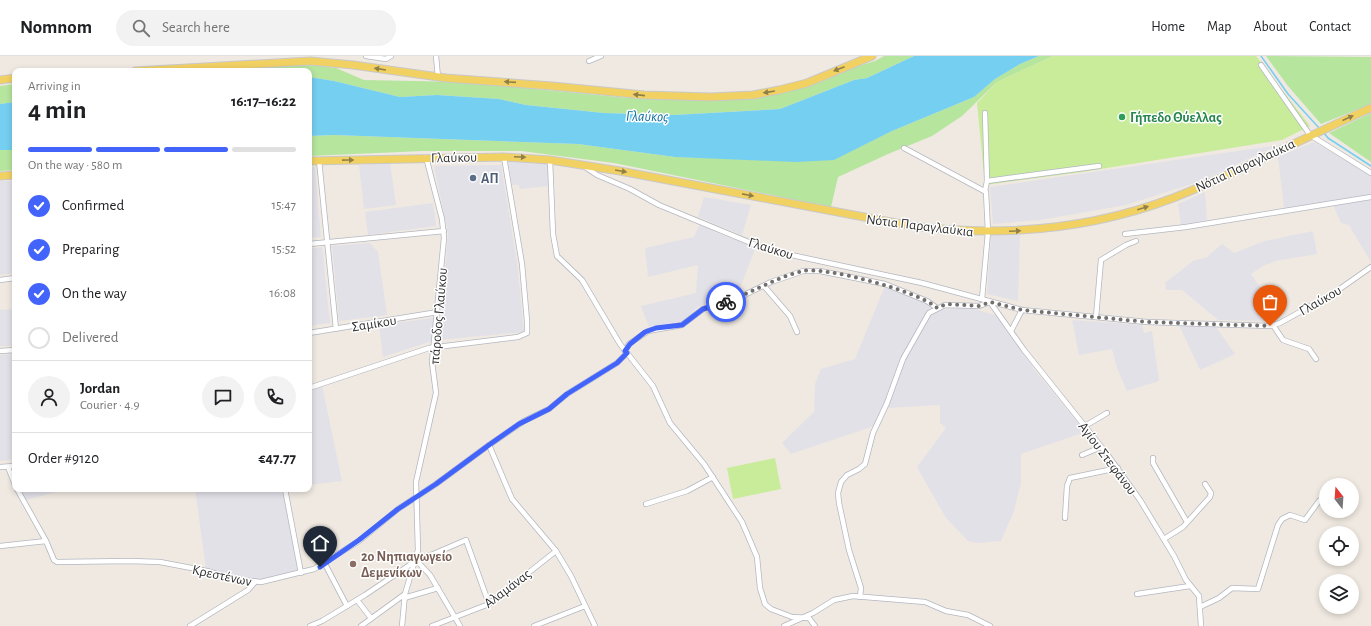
<!DOCTYPE html>
<html lang="en">
<head>
<meta charset="utf-8">
<style>
	:root { --surface:#fff; --page:#f2f2f2; --text:#202124; --muted:#757577; --line:#e0e0e0; --accent:#4264fb }
	body { margin:0; font-family:"Alegreya Sans",sans-serif; background:var(--page); color:var(--text); height:100vh; display:flex; flex-direction:column; font-size:15px; white-space:nowrap }
	* { box-sizing:border-box; margin:0 }
	p { font-size:13px; color:var(--muted) }
	.icon { flex:none; width:22px; height:22px; fill:none; stroke:currentColor; stroke-width:2; stroke-linecap:round; stroke-linejoin:round }
	.map { position:relative; flex:1; overflow:hidden }
	.drawer { position:absolute; left:12px; top:12px; width:300px; height:424px; display:flex; flex-direction:column; background:var(--surface); border-radius:8px; box-shadow:0 2px 6px #0003 }
	.drawer>* { flex:none }
	.needle { width:26px; rotate:343deg }
	.fabs { position:absolute; left:1319px; top:422px; display:grid; gap:8px }
	.fabs a { display:grid; place-items:center; width:40px; height:40px; border-radius:50%; background:var(--surface); box-shadow:0 2px 6px #0003; font-size:20px }
	.pin { position:absolute; display:grid; place-items:center; width:34px; height:34px; color:#fff; margin:-41px -17px; border-radius:50% 50% 50% 0; rotate:-45deg; box-shadow:0 0 4px #0007 }
	.pin .icon { rotate:45deg }
	.courier { position:absolute; display:grid; place-items:center; width:40px; height:40px; margin:-20px; border:3px solid #4264fb; border-radius:50%; background:#fff; color:#222; box-shadow:0 1px 5px #0007 }
	.headline em { font-style:normal; font-weight:600 }
	.headline div { display:flex; flex-direction:column-reverse }
	.headline { display:flex; align-items:center; justify-content:space-between; height:68px; padding:0 16px }
	h1 { font-size:26px; font-weight:600; line-height:30px }
	.bar { display:grid; grid-template-columns:repeat(4,1fr); gap:6px 4px; align-content:center; height:48px; padding:0 16px }
	.bar i { height:5px; border-radius:3px; background:var(--line) }
	.bar .selected { background:var(--accent) }
	.bar p { grid-column:span 4 }
	.line { display:flex; align-items:center; gap:10px; padding:0 16px; border-top:1px solid var(--line) }
	.line div { flex:1 }
	.round { display:grid; place-items:center; flex:none; width:42px; height:42px; border-radius:21px; background:var(--page) }
	ol { padding:0 16px; list-style:none }
	li { display:flex; align-items:center; gap:12px; height:44px }
	li p { margin-inline-start:auto }
	li .icon { padding:4px; border-radius:50%; background:var(--accent); color:#fff; stroke-width:4 }
	li:last-child { color:var(--muted) }
	li i { width:22px; height:22px; border:2px solid var(--line); border-radius:50% }
	header { display:flex; align-items:center; gap:24px; box-sizing:border-box; height:56px; padding:0 20px; background:var(--surface); border-bottom:1px solid var(--line) }
	header strong { font-size:19px }
	nav { display:flex; gap:22px; margin-inline-start:auto; font-size:14px }
	.search { width:280px; height:36px; background:var(--page); display:flex; align-items:center; gap:10px; box-sizing:border-box; padding:0 14px; border-radius:22px; color:var(--muted); font-size:15px }
	.map>svg:first-child { display:block }
	.industrial { fill:#e3e1e8 }
	.green { fill:#b6e59e }
	.pitch { fill:#c9ec9a }
	.water { fill:#75cff0 }
	.lines { fill:none; stroke-linecap:round; stroke-linejoin:round }
	.stream { stroke:#75cff0; stroke-width:1.5 }
	.street-casing { stroke:#b4b7c1; stroke-width:6 }
	.primary-casing { stroke:#c9c9c9; stroke-width:9 }
	.street { stroke:#fff; stroke-width:4.5 }
	.primary { stroke:#f2d163; stroke-width:7 }
	.oneway { fill:#908048 }
	.done { stroke:#726f6d; stroke-width:4; stroke-dasharray:0 7.2 }
	.route { stroke:#4264fb; stroke-width:5 }
	.leisure-dot { fill:#2e9e5b; stroke:#fff; stroke-width:1.5 }
	.service-dot { fill:#5c6f8a; stroke:#fff; stroke-width:1.5 }
	.education-dot { fill:#8d6e63; stroke:#fff; stroke-width:1.5 }
	.labels { text-anchor:middle; stroke-width:3; stroke-linejoin:round; paint-order:stroke }
	.leisure-label { font-size:14px; font-weight:bold; fill:#27864d; stroke:#fff; text-anchor:start }
	.street-label { font-size:14px; fill:#2e2e2e; stroke:#fff }
	.service-label { font-size:14px; font-weight:bold; fill:#4e5e75; stroke:#fff; text-anchor:start }
	.education-label { font-size:14px; font-weight:bold; fill:#785e54; stroke:#fff; text-anchor:start }
	.water-label { font-size:15px; font-style:italic; fill:#0d6fa3; stroke:#fff }
</style>
</head>
<body>
<header>
<strong>Nomnom</strong>
<div class="search"><svg class="icon" aria-label="search" viewBox="0 0 24 24"><circle cx="10" cy="10" r="6"/><path d="M15 15l6 6"/></svg>Search here</div>
<nav><a>Home</a><a>Map</a><a>About</a><a>Contact</a></nav>
</header>
<div class="map">
<svg width="1371" height="570" viewBox="0 0 1371 570">
	<rect width="100%" height="100%" fill="#efe9e1"/>
	<g class="industrial">
		<polygon points="1314,86 1371,119 1371,139 1284,152 1278,101"/>
		<polygon points="1278,89 1201,125 1126,149 1040,164 993,168 990,131"/>
		<polygon points="508,102 548,104 549,130 520,133 519,129 512,129"/>
		<polygon points="390,106 396,149 364,153 359,109"/>
		<polygon points="501,109 517,206 524,276 440,284 448,177 434,110"/>
		<polygon points="309,111 315,111 321,181 309,182"/>
		<polygon points="0,125 15,125 15,217 0,219"/>
		<polygon points="1205,136 1207,164 1181,169 1178,148"/>
		<polygon points="704,141 751,149 742,179 698,161"/>
		<polygon points="1371,143 1371,206 1349,169 1341,167 1333,149"/>
		<polygon points="433,147 436,170 368,179 365,156"/>
		<polygon points="700,168 713,173 714,176 756,191 741,229 728,242 698,251 682,267 649,271 641,250 696,237 698,209 648,221 645,192 694,181"/>
		<polygon points="1313,175 1317,198 1275,205 1261,211 1251,218 1281,262 1275,265 1218,264 1182,234 1166,234 1165,227 1193,205 1207,201 1222,188 1234,197 1265,185"/>
		<polygon points="1020,178 1018,245 987,238 991,179"/>
		<polygon points="370,187 378,196 387,259 339,265 332,190"/>
		<polygon points="322,191 330,267 309,270 309,193"/>
		<polygon points="885,230 913,240 931,250 901,303 887,344 874,370 791,398 782,387 814,356 815,328 821,313 855,303"/>
		<polygon points="960,251 971,252 998,260 1034,313 1085,376 1021,398 1021,426 1014,455 1001,485 978,487 968,485 946,462 917,411 946,372 940,367 940,349 888,352 905,303 931,256"/>
		<polygon points="15,253 15,290 0,290 0,254"/>
		<polygon points="433,262 432,285 383,301 379,269"/>
		<polygon points="1072,264 1142,269 1144,277 1152,275 1159,325 1127,335 1117,312 1112,293 1079,299"/>
		<polygon points="1179,269 1216,271 1235,298 1200,314"/>
		<polygon points="15,298 15,403 0,405 0,299"/>
		<polygon points="322,329 342,425 309,429 309,333"/>
		<polygon points="18,433 67,433 26,444"/>
		<polygon points="195,433 283,433 298,516 263,525 241,523 206,513"/>
	</g>
	<g class="green">
		<polygon points="884,0 914,0 867,22 854,24 780,53 674,59 604,57 526,49 499,43 437,39 400,41 334,25 309,21 309,15 202,15 313,9 336,12 364,24 463,26 628,42 702,43 766,38 875,5"/>
		<polygon points="1039,0 1053,0 997,26 962,60 932,80 888,98 838,121 831,151 614,107 521,95 423,95 309,100 309,80 334,79 578,88 675,101 833,104 892,75 974,41 995,23 1020,8"/>
		<polygon points="1266,0 1371,1 1371,48 1321,68 1288,30"/>
		<polygon points="15,28 15,46 0,48 0,30"/>
		<polygon points="1371,57 1371,106 1329,77"/>
		<polygon points="0,94 15,94 15,114 0,115"/>
	</g>
	<g class="pitch">
		<polygon points="1053,0 1256,0 1310,70 1282,84 1082,116 985,129 977,47 997,26"/>
		<polygon points="775,402 781,433 733,443 727,412"/>
	</g>
	<g class="water">
		<polygon points="914,0 1039,0 1020,8 995,23 974,41 892,75 834,104 796,106 675,101 578,88 334,79 309,80 309,21 334,25 400,41 437,39 499,43 526,49 604,57 674,59 780,53 854,24 867,22"/>
		<polygon points="15,46 15,94 0,94 0,48"/>
	</g>
	<g class="lines">
		<g class="stream">
			<polyline points="1261,0 1288,38 1320,73"/>
			<polyline points="1324,77 1328,82 1371,110"/>
		</g>
		<defs>
			<g id="street">
				<polyline points="366,0 386,3 391,0"/>
				<polyline points="436,0 438,21"/>
				<polyline points="589,5 601,0"/>
				<polyline points="1261,9 1310,79 1371,117"/>
				<polyline points="904,92 986,136 988,176 982,243"/>
				<polyline points="319,104 336,273"/>
				<polyline points="550,104 553,178 557,200 582,224 620,288 653,330 670,367 704,408 742,466 757,501 760,532 765,548 771,553 792,561 809,562 815,570"/>
				<polyline points="585,111 597,119 630,133 659,149 768,194 922,227 1022,254 1147,266 1270,270 1280,267 1334,237 1371,211"/>
				<polyline points="987,125 1099,110"/>
				<polyline points="985,135 987,125 985,57"/>
				<polyline points="1125,178 1186,171 1371,141"/>
				<polyline points="309,188 444,175"/>
				<polyline points="0,224 15,222"/>
				<polyline points="764,230 790,260 797,276"/>
				<polyline points="1096,261 1101,204 1126,189 1136,185"/>
				<polyline points="1273,269 1283,284 1309,293 1316,303"/>
				<polyline points="1011,275 1022,254"/>
				<polyline points="309,277 438,256"/>
				<polyline points="0,295 15,294"/>
				<polyline points="625,295 629,288 648,275 682,269 703,253 740,241 771,226 803,215 820,215 885,228 927,245 937,252"/>
				<polyline points="309,332 429,292 518,281 527,277 527,265 522,208 504,101"/>
				<polyline points="1085,370 1107,357"/>
				<polyline points="489,389 512,443 556,495 571,520 595,570"/>
				<polyline points="1082,399 1101,391"/>
				<polyline points="1153,402 1153,407 1187,466"/>
				<polyline points="0,411 15,410"/>
				<polyline points="8,411 15,429"/>
				<polyline points="17,433 46,485"/>
				<polyline points="285,433 301,517"/>
				<polyline points="646,448 687,435 713,421"/>
				<polyline points="1065,462 1067,430 1070,422 1118,412"/>
				<polyline points="1164,483 1183,471 1210,441 1211,437 1205,428"/>
				<polyline points="0,490 46,485 54,504 57,506 130,505 160,506 207,515 234,523 261,526 314,513 359,485 398,453 436,428 489,389 524,365 549,353 567,338 617,307 627,297"/>
				<polyline points="416,504 430,519 460,570"/>
				<polyline points="325,508 347,550"/>
				<polyline points="1137,538 1190,530"/>
				<polyline points="860,541 861,532 849,494 839,447 838,437 841,426 847,419 859,413 865,408 873,377 887,347 903,303 929,257 945,249 979,250 990,246 1024,294 1107,398 1140,444 1174,500 1186,524 1199,540 1201,570"/>
				<polyline points="404,542 438,532"/>
				<polyline points="357,544 371,562"/>
				<polyline points="1200,551 1219,542 1232,532 1258,533 1278,469 1282,463 1290,459 1305,464 1319,445"/>
				<polyline points="190,570 248,534 255,526"/>
				<polyline points="310,570 322,565 365,539 420,502 431,499 466,484 489,548"/>
				<polyline points="361,570 405,538"/>
				<polyline points="402,570 405,538 418,494 416,426 436,337 432,306 444,182 442,163 426,101"/>
				<polyline points="432,570 489,548 556,495"/>
				<polyline points="534,570 585,550"/>
				<polyline points="784,570 813,557 834,544 853,540 925,546 946,555 968,559 990,570"/>
			</g>
			<g id="primary">
				<polyline points="135,15 310,5 353,9 446,22 552,30 644,39 711,41 753,39 779,34 807,27 872,0"/>
				<polyline points="0,24 15,22"/>
				<path d="M309 105 504 101 550 104 620 115 912 170C1000 181 1089 174 1173 142 1240 116 1305 81 1371 52"/>
				<polyline points="0,120 15,119"/>
			</g>
		</defs>
		<use href="#street" class="street-casing"/>
		<use href="#primary" class="primary-casing"/>
		<use href="#street" class="street"/>
		<use href="#primary" class="primary"/>
	</g>
	<defs><path id="oneway-solid" d="M-6-.8H1V-3.2L6.5 0L1 3.2V.8H-6Z"/></defs>
	<g class="oneway">
		<use href="#oneway-solid" transform="translate(380 13) rotate(-171)"/>
		<use href="#oneway-solid" transform="translate(839 13) rotate(159)"/>
		<use href="#oneway-solid" transform="translate(510 26) rotate(-176)"/>
		<use href="#oneway-solid" transform="translate(769 36) rotate(171)"/>
		<use href="#oneway-solid" transform="translate(639 39) rotate(-174)"/>
		<use href="#oneway-solid" transform="translate(1348 62) rotate(-24)"/>
		<use href="#oneway-solid" transform="translate(520 101) rotate(2)"/>
		<use href="#oneway-solid" transform="translate(348 104) rotate(-1)"/>
		<use href="#oneway-solid" transform="translate(621 115) rotate(10)"/>
		<use href="#oneway-solid" transform="translate(748 139) rotate(11)"/>
		<use href="#oneway-solid" transform="translate(1143 152) rotate(-17)"/>
		<use href="#oneway-solid" transform="translate(1015 175) rotate(-3)"/>
	</g>
	<g class="lines">
		<path class="done" d="M726 246C752 237 776 221 803 215 825 210 921 236 937 252L947 248 979 250 990 246 1022 254 1147 266 1270 270"/>
		<polyline class="route" points="320,511 359,484 398,453 436,428 489,389 519,368 549,353 567,338 617,307 627,297 625,295 630,288 645,276 656,272 682,269 703,253 726,246"/>
	</g>
	<circle class="leisure-dot" cx="1122" cy="61" r="4"/>
	<circle class="service-dot" cx="473" cy="122" r="4"/>
	<circle class="education-dot" cx="353" cy="508" r="4"/>
	<g class="labels">
		<g class="leisure-label">
			<text x="1130" y="66">Γήπεδο Θύελλας</text>
		</g>
		<g class="street-label">
			<text transform="translate(454 101) rotate(-1)" y="5">Γλαύκου</text>
			<text transform="translate(1245 109) rotate(-25)" y="5">Νότια Παραγλαύκια</text>
			<text transform="translate(920 169) rotate(7)" y="5">Νότια Παραγλαύκια</text>
			<text transform="translate(771 192) rotate(17)" y="5">Γλαύκου</text>
			<text transform="translate(1320 244) rotate(-30)" y="5">Γλαύκου</text>
			<text transform="translate(438 260) rotate(-85)" y="5">πάροδος Γλαύκου</text>
			<text transform="translate(374 267) rotate(-9)" y="5">Σαμίκου</text>
			<text transform="translate(1108 402) rotate(53)" y="5">Αγίου Στεφάνου</text>
			<text transform="translate(222 519) rotate(12)" y="5">Κρεστένων</text>
			<text transform="translate(507 532) rotate(-37)" y="5">Αλαμάνας</text>
		</g>
		<g class="service-label">
			<text x="481" y="127">ΑΠ</text>
		</g>
		<g class="education-label">
			<text x="361" y="505">2ο Νηπιαγωγείο<tspan x="361" dy="16">Δεμενίκων</tspan></text>
		</g>
		<g class="water-label">
			<text transform="translate(647 60) rotate(1)" y="5">Γλαύκος</text>
		</g>
	</g>
</svg>
<div class="fabs">
<a><svg class="needle" viewBox="-14 -14 28 28"><path d="M0-13l5 13h-10z" fill="#e53935"/><path d="M0 13l5-13h-10z" fill="#757577"/></svg></a>
<a><svg class="icon" aria-label="locate" viewBox="0 0 24 24"><circle cx="12" cy="12" r="6"/><path d="M12 2v4M12 18v4M2 12h4M18 12h4"/></svg></a>
<a><svg class="icon" aria-label="layers" viewBox="0 0 24 24"><path d="M12 4l9 5-9 5-9-5zM3 14l9 5 9-5"/></svg></a>
</div>
<div class="pin" style="left:1270px;top:270px;background:#ea580c"><svg class="icon" aria-label="bag" viewBox="0 0 24 24"><path d="M5 8h14l-1 12H6zM9 8a3 3 0 0 1 6 0"/></svg></div>
<div class="pin" style="left:320px;top:511px;background:#1f2937"><svg class="icon" aria-label="home" viewBox="0 0 24 24"><path d="M3 11l9-7 9 7M6 9v11h12V9"/></svg></div>
<div class="courier" style="left:726px;top:246px"><svg class="icon" aria-label="bike" viewBox="0 0 24 24"><circle cx="6" cy="16" r="4"/><circle cx="18" cy="16" r="4"/><path d="M6 16l4-8h5l3 8M10 8l3 8H6M13 5h3"/></svg></div>
<section class="drawer">
<div class="headline"><div><h1>4 min</h1><p>Arriving in</p></div><em>16:17–16:22</em></div>
<div class="bar"><i class="selected"></i><i class="selected"></i><i class="selected"></i><i></i><p>On the way · 580 m</p></div>
<ol>
<li><svg class="icon" aria-label="check" viewBox="0 0 24 24"><path d="M5 12l5 5 9-10"/></svg>Confirmed<p>15:47</p></li>
<li><svg class="icon" aria-label="check" viewBox="0 0 24 24"><path d="M5 12l5 5 9-10"/></svg>Preparing<p>15:52</p></li>
<li><svg class="icon" aria-label="check" viewBox="0 0 24 24"><path d="M5 12l5 5 9-10"/></svg>On the way<p>16:08</p></li>
<li><i></i>Delivered</li>
</ol>
<div class="line" style="height:72px"><a class="round"><svg class="icon" aria-label="person" viewBox="0 0 24 24"><circle cx="12" cy="8" r="4"/><path d="M4 21q1-7 8-7t8 7"/></svg></a><div><b>Jordan</b><p>Courier · 4.9</p></div><a class="round"><svg class="icon" aria-label="chat" viewBox="0 0 24 24"><path d="M4 5h16v11H9l-5 4z"/></svg></a><a class="round"><svg class="icon" aria-label="phone" viewBox="0 0 24 24"><path d="M5 4h4l2 5-3 2q2 4 5 5l2-3 5 2v4C11 20 4 13 5 4z"/></svg></a></div>
<div class="line" style="height:52px"><div>Order #9120</div><b>€47.77</b></div>
</section>
</div>
</body>
</html>
